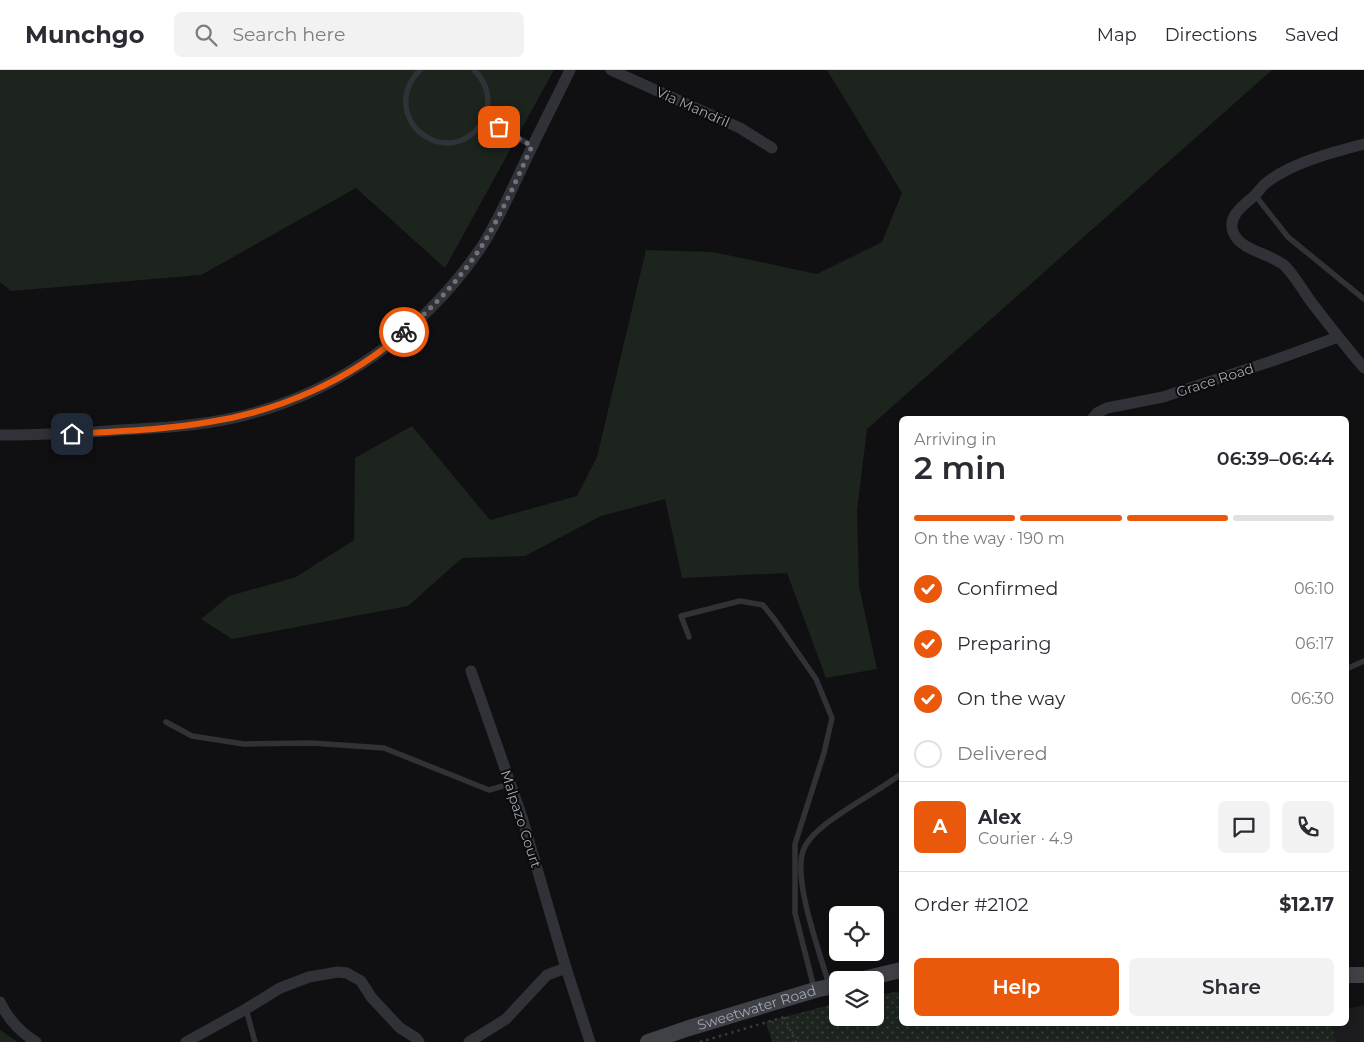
<!DOCTYPE html>
<html lang="en">
<head>
<meta charset="utf-8">
<style>
	:root { --surface:#fff; --page:#f2f2f3; --text:#2b2b33; --muted:#7c7c81; --line:#e1e1e2; --accent:#ea580c }
	body { margin:0; font-family:Montserrat,sans-serif; background:var(--page); color:var(--text); height:100vh; display:flex; flex-direction:column; font-size:19px; white-space:nowrap }
	* { box-sizing:border-box; margin:0 }
	p { font-size:16px; color:var(--muted) }
	.icon { flex:none; width:28px; height:28px; fill:none; stroke:currentColor; stroke-width:2; stroke-linecap:round; stroke-linejoin:round }
	.map { position:relative; flex:1; overflow:hidden }
	.details { position:absolute; left:899px; top:346px; width:450px; height:610px; display:flex; flex-direction:column; background:var(--surface); border-radius:8px; box-shadow:0 2px 8px #0003 }
	.details>* { flex:none }
	.controls { position:absolute; left:829px; top:836px; display:grid; gap:10px }
	.controls a { display:grid; place-items:center; width:55px; height:55px; border-radius:8px; background:var(--surface); box-shadow:0 2px 8px #0003; font-size:25px }
	.pin { position:absolute; display:grid; place-items:center; width:42px; height:42px; color:#fff; margin:-21px; border-radius:10px; box-shadow:0 2px 8px #0006 }
	.courier { position:absolute; display:grid; place-items:center; width:50px; height:50px; margin:-25px; border:4px solid #ea580c; border-radius:50%; background:#fff; color:#222; box-shadow:0 1px 6px #0007 }
	.overview em { font-style:normal; font-weight:600 }
	.overview div { display:flex; flex-direction:column-reverse }
	.overview { display:flex; align-items:center; justify-content:space-between; height:85px; padding:0 15px }
	h1 { font-size:32px; font-weight:600; line-height:38px }
	.bar { display:grid; grid-template-columns:repeat(4,1fr); gap:8px 5px; align-content:center; height:60px; padding:0 15px }
	.bar i { height:6px; border-radius:4px; background:var(--line) }
	.bar .current { background:var(--accent) }
	.bar p { grid-column:span 4 }
	.line { display:flex; align-items:center; gap:12px; padding:0 15px; border-top:1px solid var(--line) }
	.line div { flex:1 }
	.round { display:grid; place-items:center; flex:none; width:52px; height:52px; border-radius:8px; background:var(--page) }
	ol { padding:0 15px; list-style:none }
	li { display:flex; align-items:center; gap:15px; height:55px }
	li p { margin-inline-start:auto }
	li .icon { padding:5px; border-radius:50%; background:var(--accent); color:#fff; stroke-width:4 }
	li:last-child { color:var(--muted) }
	li i { width:28px; height:28px; border:2px solid var(--line); border-radius:50% }
	.cta { display:flex; gap:10px; margin-top:auto; padding:10px 15px }
	.cta a { flex:1; height:58px; border-radius:8px; background:var(--accent); color:#fff; font-size:20px; font-weight:600; line-height:58px; text-align:center }
	.cta a+a { background:var(--page); color:var(--text) }
	header { display:flex; align-items:center; gap:30px; box-sizing:border-box; height:70px; padding:0 25px; background:var(--surface); border-bottom:1px solid var(--line) }
	header strong { font-size:24px }
	nav { display:flex; gap:28px; margin-inline-start:auto; font-size:18px }
	.search { width:350px; height:45px; background:var(--page); display:flex; align-items:center; gap:12px; box-sizing:border-box; padding:0 18px; border-radius:8px; color:var(--muted); font-size:19px }
	.map>svg:first-child { display:block }
	.built { fill:#1c1c1f }
	.grass { fill:#1c241d }
	.park { fill:url(#park-dots) }
	.lines { fill:none; stroke-linecap:round; stroke-linejoin:round }
	.path { stroke:#37393e; stroke-width:2.5; stroke-dasharray:2.5 4; stroke-linecap:butt }
	.lane { stroke:#313237; stroke-width:5.5 }
	.street { stroke:#313237; stroke-width:11 }
	.secondary { stroke:#3f4147; stroke-width:16 }
	.done { stroke:#6e727b; stroke-width:5; stroke-dasharray:0 9 }
	.route { stroke:#ea580c; stroke-width:6 }
	.labels { text-anchor:middle; stroke-width:4; stroke-linejoin:round; paint-order:stroke }
	.street-label { font-size:14px; fill:#a1a6b3; stroke:#0b0b0c }
</style>
</head>
<body>
<header>
<strong>Munchgo</strong>
<div class="search"><svg class="icon" aria-label="search" viewBox="0 0 24 24"><circle cx="10" cy="10" r="6"/><path d="M15 15l6 6"/></svg>Search here</div>
<nav><a>Map</a><a>Directions</a><a>Saved</a></nav>
</header>
<div class="map">
<svg width="1364" height="972" viewBox="0 0 1364 972">
	<defs>
		<pattern id="park-dots" width="8" height="8" patternUnits="userSpaceOnUse" patternTransform="scale(1.25)"><rect width="8" height="8" fill="#1c241d"/><path d="M2 2h.1M6 6h.1" fill="none" stroke="#3a413b" stroke-width="1.8" stroke-linecap="round"/></pattern>
	</defs>
	<rect width="100%" height="100%" fill="#101012"/>
	<polygon class="built" points="1364,935 1364,972 1337,972 1331,954 1346,954 1346,939"/>
	<g class="grass">
		<polygon points="0,0 554,0 445,198 356,118 201,205 11,221 0,212"/>
		<polygon points="827,0 1272,0 867,359 857,441 859,516 877,599 826,608 787,503 682,508 665,429 601,446 525,486 462,488 408,536 232,569 201,549 229,526 296,507 354,470 355,388 412,356 490,450 577,426 597,387 646,180 713,182 817,204 882,172 902,123"/>
		<polygon points="0,960 18,972 0,972"/>
	</g>
	<polygon class="park" points="901,921 901,954 1331,954 1337,972 772,972 766,952 837,933 838,948 875,948 875,926"/>
	<g class="lines">
		<g class="path">
			<polyline points="784,947 796,972"/>
			<polyline points="700,972 784,947"/>
		</g>
		<g class="lane">
			<path d="M420 0C409 11 403 26 407 42 410 52 416 61 425 66 467 93 511 36 474 0"/>
			<polyline points="484,50 533,76"/>
			<polyline points="1255,125 1288,167 1364,229"/>
			<polyline points="689,567 681,546 740,531 763,535 775,550 816,609 832,648 824,683 795,774 795,843 814,918"/>
			<polyline points="1346,599 1364,591"/>
			<polyline points="166,652 192,666 244,674 312,673 384,678 489,720 510,714"/>
			<path d="M829 915C820 883 793 811 803 781 808 767 825 754 837 746 858 731 881 719 901 704"/>
			<polyline points="246,939 255,972"/>
		</g>
		<g class="street">
			<polyline points="611,0 740,58 772,78"/>
			<path d="M1364 74C1333 82 1291 93 1266 113 1261 117 1258 123 1253 127 1242 136 1226 148 1234 164 1242 181 1272 184 1285 196 1295 206 1303 221 1312 233 1329 255 1346 277 1364 298"/>
			<polyline points="1092,349 1097,343 1107,338 1163,327 1275,290 1338,267"/>
			<path d="M0 365C41 365 80 363 121 360 159 358 196 356 233 348 334 326 425 261 482 176 498 151 509 125 522 98 537 66 554 33 570 0"/>
			<polyline points="471,601 522,747 566,898 590,972"/>
			<path d="M0 932C8 949 20 962 36 972"/>
			<polyline points="186,972 246,939 280,918 309,907 338,902 347,903 361,911 371,927 400,958 416,968 419,972"/>
			<polyline points="469,972 506,949 547,905 566,898"/>
		</g>
		<g class="secondary">
			<polyline points="1346,905 1364,905"/>
			<polyline points="859,910 901,900"/>
			<path id="s1" d="M648 972 689 958 815 920 838 915"/>
		</g>
	</g>
	<g class="lines">
		<path class="done" d="M404 262C434 237 461 208 483 174 502 143 517 109 532 76L499 57"/>
		<path class="route" d="M72 364C118 361 164 360 209 352 280 341 350 310 404 262"/>
	</g>
	<g class="labels">
		<g class="street-label">
			<text transform="translate(693 37) rotate(24)" y="5">Via Mandril</text>
			<text transform="translate(1215 310) rotate(-18)" y="5">Grace Road</text>
			<text transform="translate(521 749) rotate(72)" y="5">Malpazo Court</text>
			<text dy="5" stroke="none"><textPath href="#s1" startOffset="114">Sweetwater Road</textPath></text>
		</g>
	</g>
</svg>
<div class="controls">
<a><svg class="icon" aria-label="locate" viewBox="0 0 24 24"><circle cx="12" cy="12" r="6"/><path d="M12 2v4M12 18v4M2 12h4M18 12h4"/></svg></a>
<a><svg class="icon" aria-label="layers" viewBox="0 0 24 24"><path d="M12 4l9 5-9 5-9-5zM3 14l9 5 9-5"/></svg></a>
</div>
<div class="pin" style="left:499px;top:57px;background:#ea580c"><svg class="icon" aria-label="bag" viewBox="0 0 24 24"><path d="M5 8h14l-1 12H6zM9 8a3 3 0 0 1 6 0"/></svg></div>
<div class="pin" style="left:72px;top:364px;background:#1f2937"><svg class="icon" aria-label="home" viewBox="0 0 24 24"><path d="M3 11l9-7 9 7M6 9v11h12V9"/></svg></div>
<div class="courier" style="left:404px;top:262px"><svg class="icon" aria-label="bike" viewBox="0 0 24 24"><circle cx="6" cy="16" r="4"/><circle cx="18" cy="16" r="4"/><path d="M6 16l4-8h5l3 8M10 8l3 8H6M13 5h3"/></svg></div>
<section class="details">
<div class="overview"><div><h1>2 min</h1><p>Arriving in</p></div><em>06:39–06:44</em></div>
<div class="bar"><i class="current"></i><i class="current"></i><i class="current"></i><i></i><p>On the way · 190 m</p></div>
<ol>
<li><svg class="icon" aria-label="check" viewBox="0 0 24 24"><path d="M5 12l5 5 9-10"/></svg>Confirmed<p>06:10</p></li>
<li><svg class="icon" aria-label="check" viewBox="0 0 24 24"><path d="M5 12l5 5 9-10"/></svg>Preparing<p>06:17</p></li>
<li><svg class="icon" aria-label="check" viewBox="0 0 24 24"><path d="M5 12l5 5 9-10"/></svg>On the way<p>06:30</p></li>
<li><i></i>Delivered</li>
</ol>
<div class="line" style="height:90px"><b class="round" style="background:var(--accent);color:#fff">A</b><div><b>Alex</b><p>Courier · 4.9</p></div><a class="round"><svg class="icon" aria-label="chat" viewBox="0 0 24 24"><path d="M4 5h16v11H9l-5 4z"/></svg></a><a class="round"><svg class="icon" aria-label="phone" viewBox="0 0 24 24"><path d="M5 4h4l2 5-3 2q2 4 5 5l2-3 5 2v4C11 20 4 13 5 4z"/></svg></a></div>
<div class="line" style="height:65px"><div>Order #2102</div><b>$12.17</b></div>
<div class="cta"><a>Help</a><a>Share</a></div>
</section>
</div>
</body>
</html>
